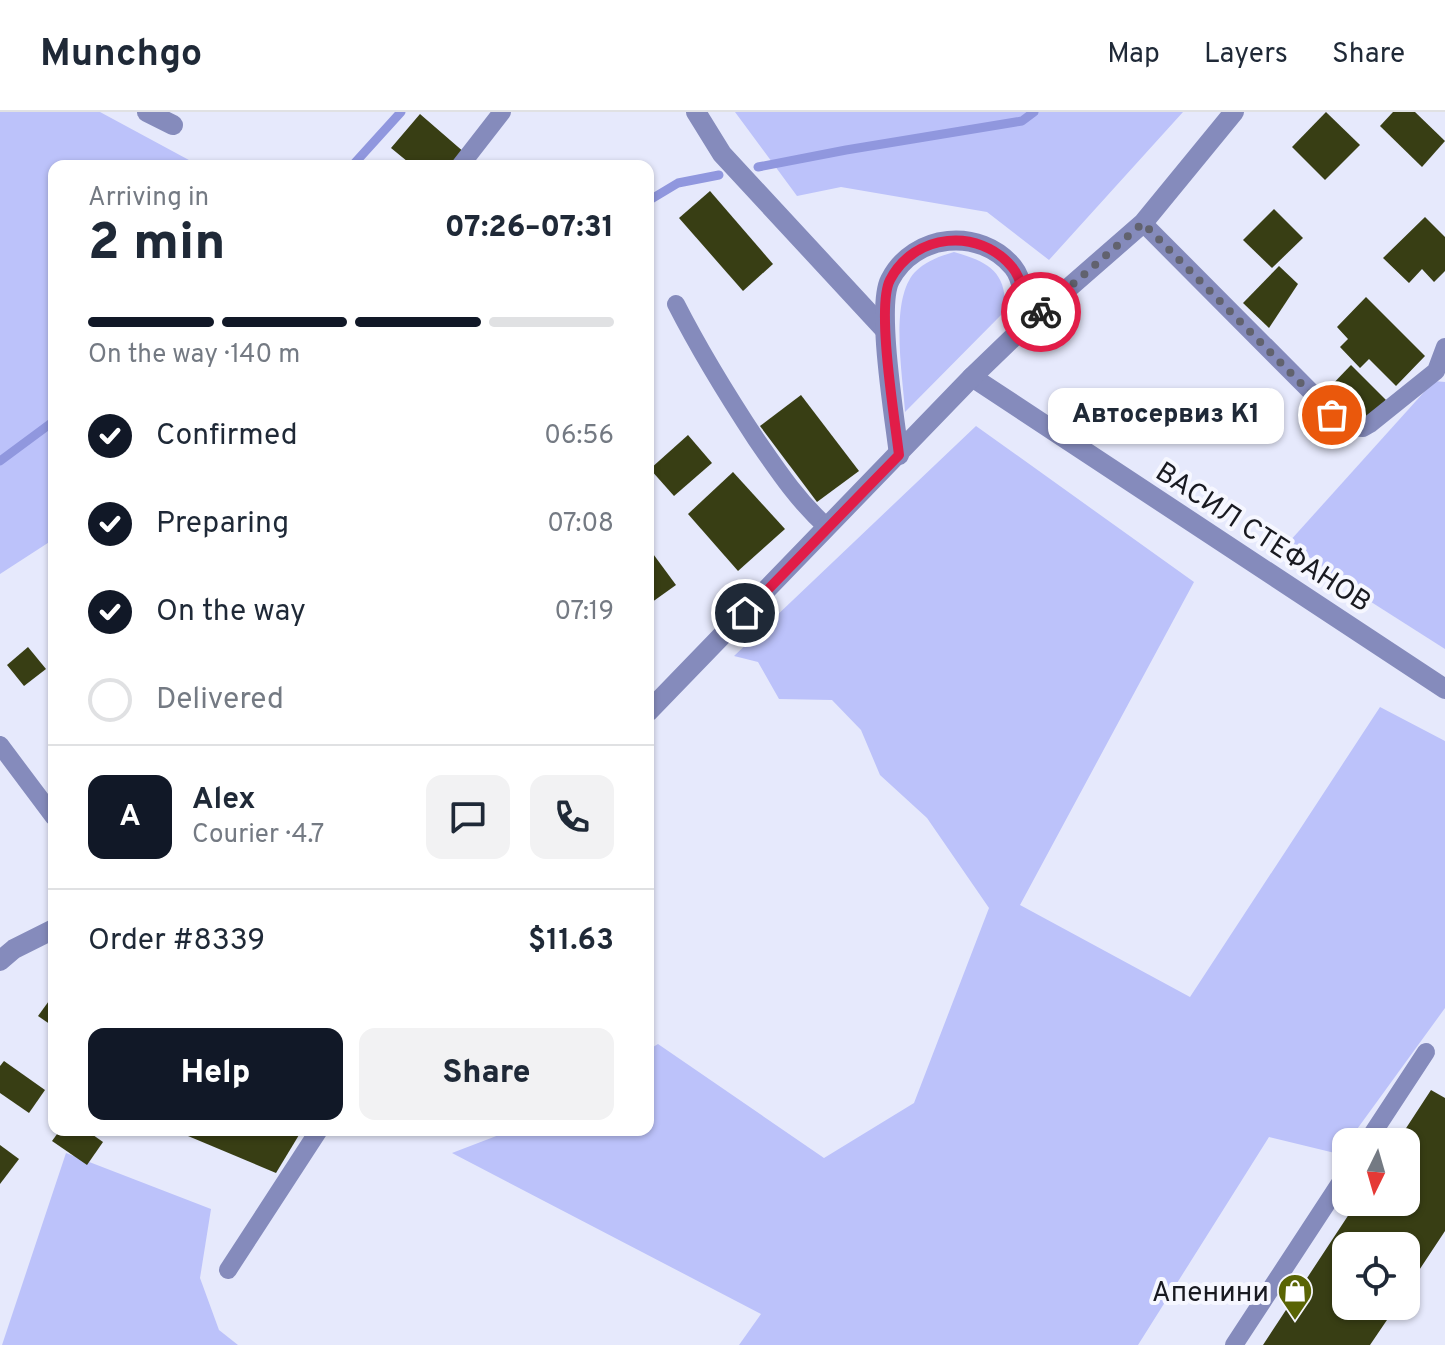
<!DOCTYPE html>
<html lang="en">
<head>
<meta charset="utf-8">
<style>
	:root { --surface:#fff; --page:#f2f2f3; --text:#1f2937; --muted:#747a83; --line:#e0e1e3; --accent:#111827 }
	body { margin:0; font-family:Overpass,sans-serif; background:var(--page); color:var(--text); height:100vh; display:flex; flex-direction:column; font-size:30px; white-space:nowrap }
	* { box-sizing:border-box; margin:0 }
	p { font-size:26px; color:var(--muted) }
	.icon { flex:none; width:44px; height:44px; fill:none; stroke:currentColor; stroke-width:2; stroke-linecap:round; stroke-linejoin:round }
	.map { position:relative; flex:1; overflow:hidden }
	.side { position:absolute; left:48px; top:48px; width:606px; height:976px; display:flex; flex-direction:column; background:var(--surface); border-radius:16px; box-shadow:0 2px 6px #0004 }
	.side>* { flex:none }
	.needle { width:52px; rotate:185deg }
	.fabs { position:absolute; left:1332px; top:1016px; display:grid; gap:16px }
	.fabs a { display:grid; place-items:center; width:88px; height:88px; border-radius:16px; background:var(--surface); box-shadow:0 2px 6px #0004; font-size:40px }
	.pin { position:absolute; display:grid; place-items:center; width:68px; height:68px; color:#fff; margin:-34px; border:4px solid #fff; border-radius:50%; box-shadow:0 2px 8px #0007 }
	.courier { position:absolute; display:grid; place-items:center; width:80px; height:80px; margin:-40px; border:6px solid #e11d48; border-radius:50%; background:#fff; color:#222; box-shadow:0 2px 10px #0007 }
	.bubble { position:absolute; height:56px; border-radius:16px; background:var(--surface); box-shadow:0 2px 6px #0004; font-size:26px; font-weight:800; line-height:56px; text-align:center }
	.head em { font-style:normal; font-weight:800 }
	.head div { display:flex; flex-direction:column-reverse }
	.head { display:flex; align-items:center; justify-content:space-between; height:136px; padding:0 40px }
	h1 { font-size:52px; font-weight:800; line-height:60px }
	.bar { display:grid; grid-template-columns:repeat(4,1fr); gap:12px 8px; align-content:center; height:96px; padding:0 40px }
	.bar i { height:10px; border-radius:6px; background:var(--line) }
	.bar .active { background:var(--accent) }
	.bar p { grid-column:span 4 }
	.line { display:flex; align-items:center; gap:20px; padding:0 40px; border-top:2px solid var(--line) }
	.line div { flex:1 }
	.round { display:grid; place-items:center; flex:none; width:84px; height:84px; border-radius:16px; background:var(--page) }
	ol { padding:0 40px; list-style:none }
	li { display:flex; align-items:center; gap:24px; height:88px }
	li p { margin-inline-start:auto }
	li .icon { padding:8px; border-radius:50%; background:var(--accent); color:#fff; stroke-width:4 }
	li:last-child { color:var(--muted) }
	li i { width:44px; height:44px; border:4px solid var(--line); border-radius:50% }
	.primary-button { display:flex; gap:16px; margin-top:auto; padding:16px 40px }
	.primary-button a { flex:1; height:92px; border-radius:16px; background:var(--accent); color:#fff; font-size:32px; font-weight:800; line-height:92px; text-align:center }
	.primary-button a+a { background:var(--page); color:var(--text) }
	header { display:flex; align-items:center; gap:48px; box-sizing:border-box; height:112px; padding:0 40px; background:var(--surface); border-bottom:2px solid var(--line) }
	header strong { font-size:38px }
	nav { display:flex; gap:44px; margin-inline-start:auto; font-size:28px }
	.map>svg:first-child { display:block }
	.green { fill:#bcc2fa }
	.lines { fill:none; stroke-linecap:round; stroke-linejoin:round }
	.stream { stroke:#9097de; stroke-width:9 }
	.building { fill:#383e14 }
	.lane { stroke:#858bbc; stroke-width:18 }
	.street { stroke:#858bbc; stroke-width:20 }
	.done { stroke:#61626e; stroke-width:8; stroke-dasharray:0 14.4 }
	.route { stroke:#e11d48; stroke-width:10 }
	.labels { text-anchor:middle; stroke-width:8; stroke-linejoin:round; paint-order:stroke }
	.street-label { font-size:28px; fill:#191a21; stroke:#f6f7ff }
	.poi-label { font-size:28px; fill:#191a21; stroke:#f6f7ff; text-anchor:end }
</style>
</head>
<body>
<header>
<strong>Munchgo</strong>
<nav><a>Map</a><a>Layers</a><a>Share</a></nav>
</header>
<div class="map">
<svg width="1445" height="1233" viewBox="0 0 1445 1233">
	<rect width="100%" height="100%" fill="#e6e9fc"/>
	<g class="green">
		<polygon points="0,0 100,0 200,54 54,54 54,427 0,462"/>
		<polygon points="735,0 1183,0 1049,148 987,100 841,75 797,84"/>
		<path d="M954 140C989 150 1007 160 1005 199L905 300C903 264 889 188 915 160 926 149 940 144 954 140Z"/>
		<polygon points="1434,269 1445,270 1445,537 1357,481 1289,430"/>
		<polygon points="976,314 1194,470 1020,793 1190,885 1380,595 1445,629 1445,896 1339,1042 1269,1025 1138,1233 739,1233 761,1202 452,1041 512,1018 648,1018 648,938 658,932 824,1046 914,991 989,796 927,706 880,663 861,618 832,588 779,587 758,550 734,544"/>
		<polygon points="66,1041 211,1097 200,1166 219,1218 238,1233 2,1233"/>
	</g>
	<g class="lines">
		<g class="stream">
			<polyline points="352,54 401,0"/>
			<polyline points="758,55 846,38 1022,9 1034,0"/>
			<polyline points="648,89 678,71 719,63"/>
			<polyline points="0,349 54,309"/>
		</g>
	</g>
	<g class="building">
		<polygon points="1326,0 1360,33 1325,68 1292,35"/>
		<polygon points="1393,0 1415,0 1445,29 1422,55 1380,14"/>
		<polygon points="420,2 465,41 454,54 443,54 436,48 431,54 413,54 391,36"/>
		<polygon points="710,79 773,152 743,179 679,106"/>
		<polygon points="1274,97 1303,126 1272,156 1243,128"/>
		<polygon points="1425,105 1445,125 1445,159 1434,170 1422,157 1409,171 1383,146"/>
		<polygon points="1279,154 1298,172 1269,216 1243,191"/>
		<polygon points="1366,185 1425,244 1396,274 1369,247 1360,256 1340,235 1348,227 1337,215"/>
		<polygon points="1351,253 1386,288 1361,312 1327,278"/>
		<polygon points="801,283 859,359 817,390 760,314"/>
		<polygon points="688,323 712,351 674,384 650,357"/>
		<polygon points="733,360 785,417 738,459 688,402"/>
		<polygon points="648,435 676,473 648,493"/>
		<polygon points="28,535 46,557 24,574 7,553"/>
		<polygon points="54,882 54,915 38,904"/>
		<polygon points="4,949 45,978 29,1001 0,981 0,954"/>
		<polygon points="1431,978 1445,986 1445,1119 1406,1178 1406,1134 1346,1134 1346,1194 1396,1194 1389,1205 1370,1233 1263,1233 1357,1090 1406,1090 1406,1030 1397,1030"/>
		<polygon points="60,1018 86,1018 103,1030 87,1053 52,1029"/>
		<polygon points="191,1018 302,1018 276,1061 188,1024"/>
		<polygon points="0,1033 19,1047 0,1072"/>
	</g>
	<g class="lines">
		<g class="lane">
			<polyline points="460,54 502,0"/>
			<polyline points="1143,111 1346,315 1363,316 1370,312 1436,259 1445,235"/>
			<path d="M676 192C700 239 727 283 756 327 778 359 798 389 827 415"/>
			<polyline points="0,633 54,705"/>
			<polyline points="1367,1030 1426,940"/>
			<polyline points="228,1158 319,1018"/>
			<polyline points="1234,1233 1346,1062"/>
		</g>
		<g class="street">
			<polyline points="147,0 173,13"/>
			<polyline points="696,0 722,42 884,217"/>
			<polyline points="972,265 1445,577"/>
			<path d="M899 343C895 308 876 195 890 168 914 121 980 115 1013 155 1025 170 1024 195 1025 214"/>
			<polyline points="648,600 972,265 1025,214 1143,111 1234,0"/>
			<polyline points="0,849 14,837 54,817"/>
		</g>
	</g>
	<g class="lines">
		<polyline class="done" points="1041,200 1143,111 1332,303"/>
		<path class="route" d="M745 501 899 343C895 308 876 195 890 168 914 121 979 115 1012 155 1025 170 1024 195 1025 214L1041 200"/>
	</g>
	<defs>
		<symbol id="shop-pin" viewBox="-11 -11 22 30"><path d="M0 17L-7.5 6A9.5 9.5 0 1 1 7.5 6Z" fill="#596404" stroke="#f6f7ff"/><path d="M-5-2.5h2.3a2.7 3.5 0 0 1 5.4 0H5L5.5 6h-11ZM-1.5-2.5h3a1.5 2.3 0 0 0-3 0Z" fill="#fff"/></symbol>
	</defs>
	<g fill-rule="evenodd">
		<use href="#shop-pin" x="1275" y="1159" width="40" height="54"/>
	</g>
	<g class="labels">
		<g class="street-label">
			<text transform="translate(1264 424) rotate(33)" y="10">ВАСИЛ СТЕФАНОВ</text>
		</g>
		<g class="poi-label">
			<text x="1269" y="1189">Апенини</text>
		</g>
	</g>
</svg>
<div class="fabs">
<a><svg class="needle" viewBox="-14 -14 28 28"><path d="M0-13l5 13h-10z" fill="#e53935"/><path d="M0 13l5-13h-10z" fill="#747a83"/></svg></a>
<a><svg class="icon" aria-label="locate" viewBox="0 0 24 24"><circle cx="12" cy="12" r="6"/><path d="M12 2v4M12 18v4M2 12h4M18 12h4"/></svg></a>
</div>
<div class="pin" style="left:1332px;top:303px;background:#ea580c"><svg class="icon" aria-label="bag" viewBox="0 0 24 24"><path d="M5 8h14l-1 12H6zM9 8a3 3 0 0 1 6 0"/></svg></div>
<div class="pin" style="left:745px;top:501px;background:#1f2937"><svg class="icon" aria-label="home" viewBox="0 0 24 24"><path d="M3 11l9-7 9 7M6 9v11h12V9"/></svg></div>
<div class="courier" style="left:1041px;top:200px"><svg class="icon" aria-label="bike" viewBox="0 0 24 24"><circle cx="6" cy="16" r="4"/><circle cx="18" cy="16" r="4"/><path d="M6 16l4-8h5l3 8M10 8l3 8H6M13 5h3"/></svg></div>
<div class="bubble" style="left:1048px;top:276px;width:236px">Автосервиз К1</div>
<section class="side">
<div class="head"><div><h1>2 min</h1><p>Arriving in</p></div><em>07:26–07:31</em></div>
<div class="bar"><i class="active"></i><i class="active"></i><i class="active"></i><i></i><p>On the way · 140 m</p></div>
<ol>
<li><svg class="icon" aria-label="check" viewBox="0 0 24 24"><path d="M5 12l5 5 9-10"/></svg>Confirmed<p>06:56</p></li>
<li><svg class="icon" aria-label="check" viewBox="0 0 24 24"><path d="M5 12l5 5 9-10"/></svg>Preparing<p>07:08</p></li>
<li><svg class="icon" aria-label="check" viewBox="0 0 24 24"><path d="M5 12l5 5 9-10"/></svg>On the way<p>07:19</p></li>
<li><i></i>Delivered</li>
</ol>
<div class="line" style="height:144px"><b class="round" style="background:var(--accent);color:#fff">A</b><div><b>Alex</b><p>Courier · 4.7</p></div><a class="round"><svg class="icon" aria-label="chat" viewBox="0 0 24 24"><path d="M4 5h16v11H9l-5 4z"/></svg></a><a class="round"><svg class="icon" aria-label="phone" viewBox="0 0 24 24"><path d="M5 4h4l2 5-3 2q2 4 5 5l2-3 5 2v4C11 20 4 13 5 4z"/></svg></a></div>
<div class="line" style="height:104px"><div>Order #8339</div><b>$11.63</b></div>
<div class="primary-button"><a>Help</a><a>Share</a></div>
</section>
</div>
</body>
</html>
